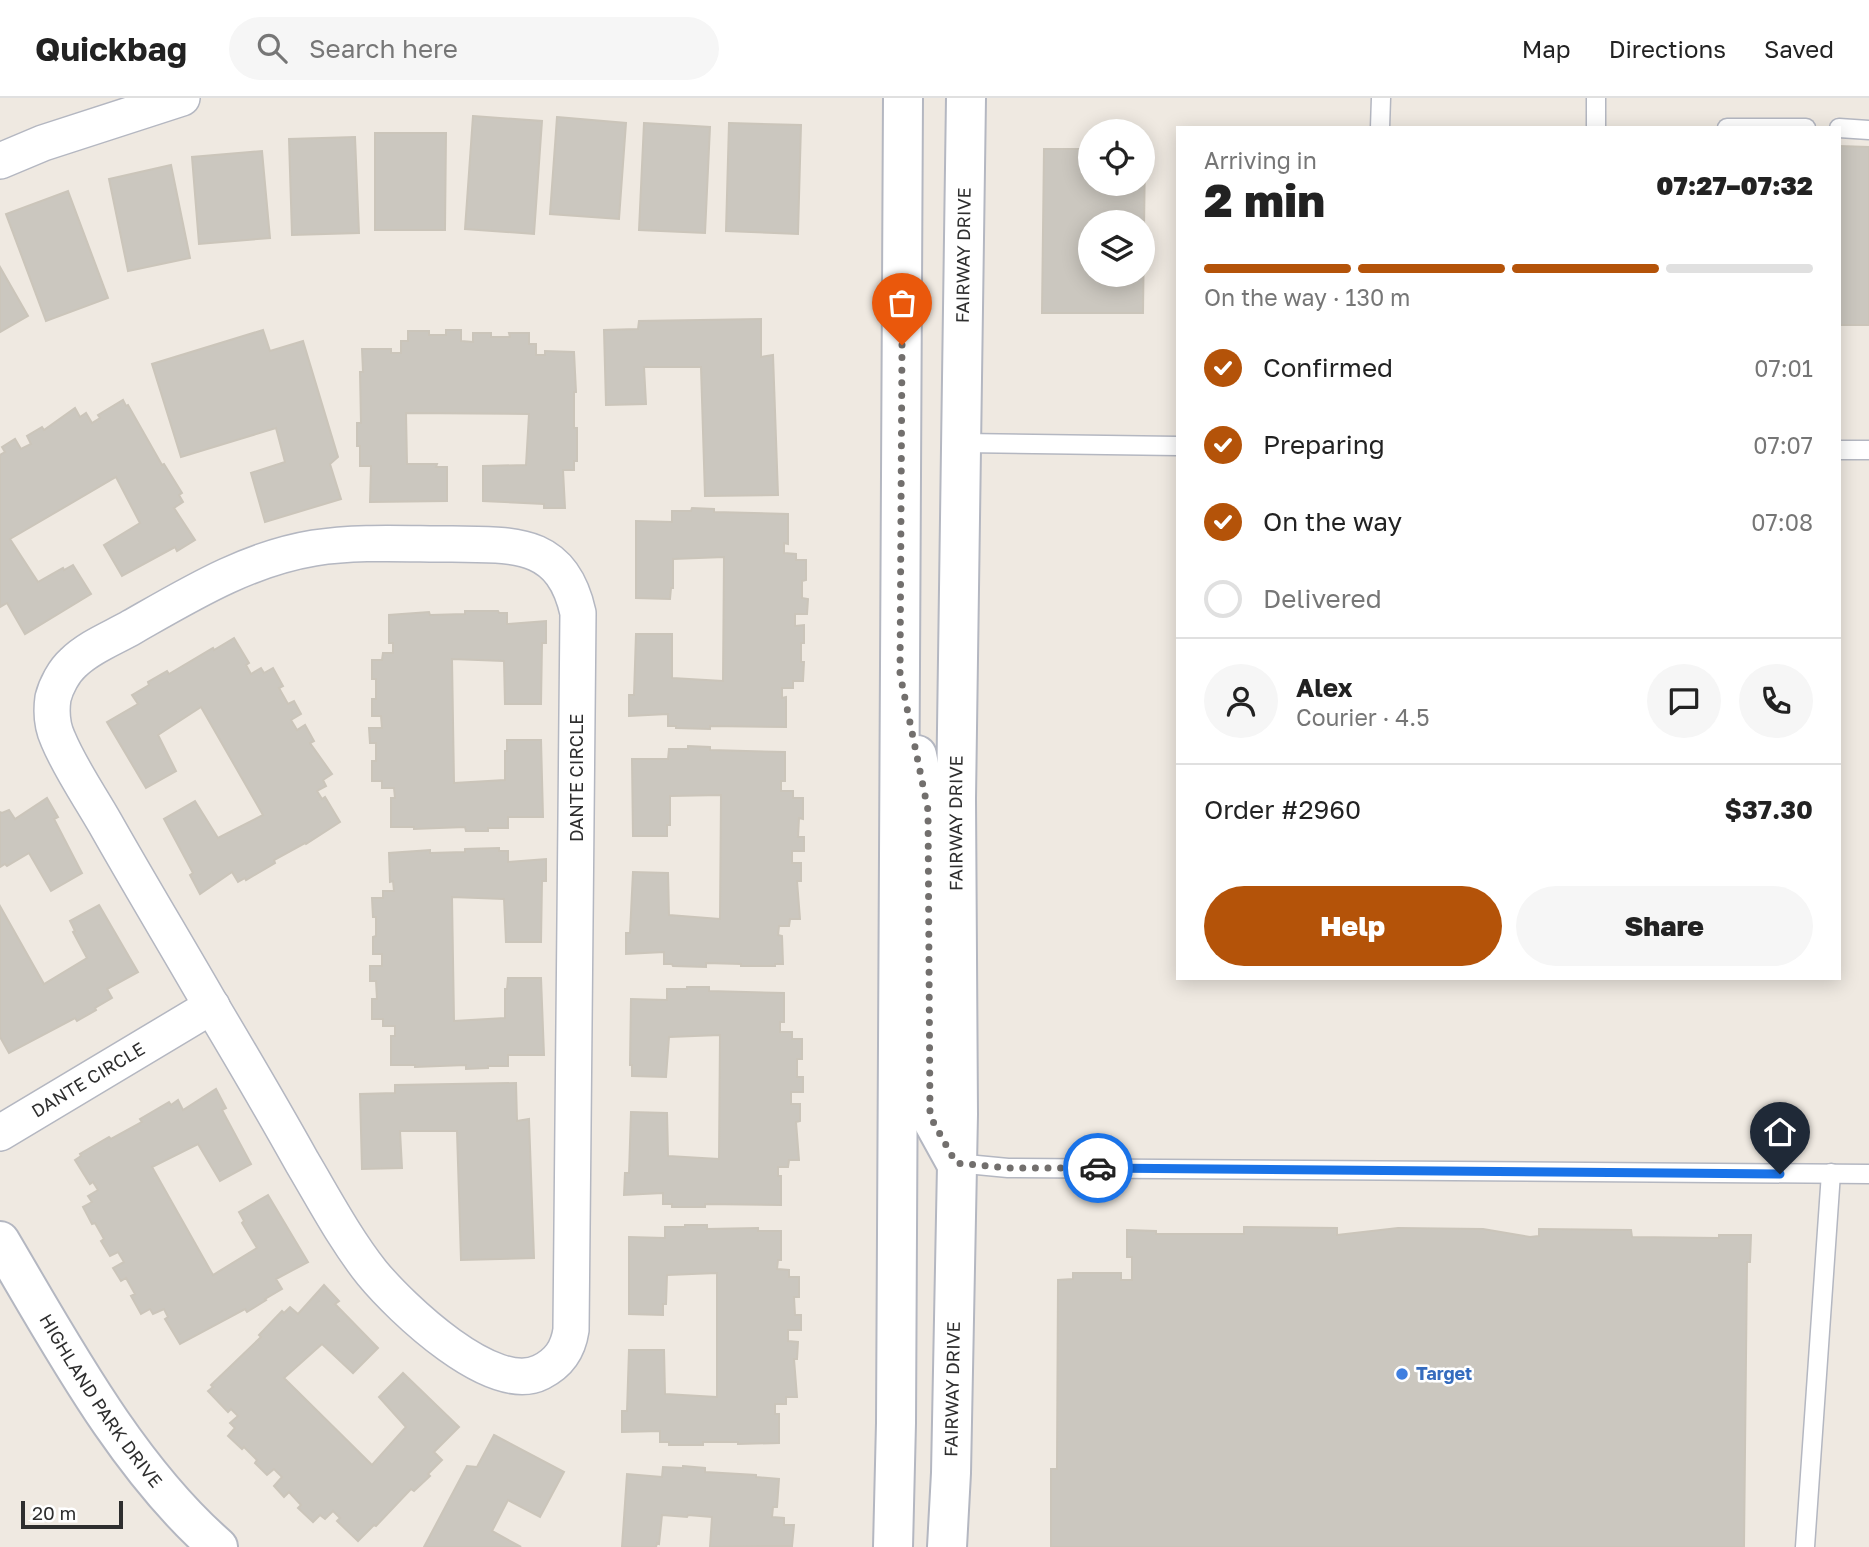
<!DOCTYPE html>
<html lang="en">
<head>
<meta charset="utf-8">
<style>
	:root { --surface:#fff; --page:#f6f6f6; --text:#222; --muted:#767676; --line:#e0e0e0; --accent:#b45309 }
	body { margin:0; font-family:"Golos Text",sans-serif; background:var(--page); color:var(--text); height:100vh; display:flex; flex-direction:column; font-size:26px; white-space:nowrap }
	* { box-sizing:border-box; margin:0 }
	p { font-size:23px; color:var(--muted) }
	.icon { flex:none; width:38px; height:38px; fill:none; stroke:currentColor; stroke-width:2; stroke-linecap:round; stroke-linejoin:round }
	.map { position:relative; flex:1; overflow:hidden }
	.panel { position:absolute; left:1176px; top:28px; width:665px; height:854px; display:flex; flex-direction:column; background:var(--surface); border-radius:0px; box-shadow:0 4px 18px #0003 }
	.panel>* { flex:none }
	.controls { position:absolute; left:1078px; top:21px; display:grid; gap:14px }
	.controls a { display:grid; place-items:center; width:77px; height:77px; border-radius:50%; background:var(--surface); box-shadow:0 4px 18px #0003; font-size:35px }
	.scale { position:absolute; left:21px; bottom:18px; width:102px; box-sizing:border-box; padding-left:7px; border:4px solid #2e2e2e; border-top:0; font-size:19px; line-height:24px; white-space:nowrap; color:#2e2e2e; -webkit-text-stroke:5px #fff; paint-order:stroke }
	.pin { position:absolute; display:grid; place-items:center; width:60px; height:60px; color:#fff; margin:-72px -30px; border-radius:50% 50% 50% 0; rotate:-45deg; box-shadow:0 0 7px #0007 }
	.pin .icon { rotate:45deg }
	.courier { position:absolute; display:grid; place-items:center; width:70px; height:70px; margin:-35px; border:5px solid #1a73e8; border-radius:50%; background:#fff; color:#222; box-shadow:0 2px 9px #0007 }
	.overview em { font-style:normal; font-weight:800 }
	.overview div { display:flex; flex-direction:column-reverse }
	.overview { display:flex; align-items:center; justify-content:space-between; height:119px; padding:0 28px }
	h1 { font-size:46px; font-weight:800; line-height:52px }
	.bar { display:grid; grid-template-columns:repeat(4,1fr); gap:10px 7px; align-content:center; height:84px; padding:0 28px }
	.bar i { height:9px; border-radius:5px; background:var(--line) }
	.bar .current { background:var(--accent) }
	.bar p { grid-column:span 4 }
	.line { display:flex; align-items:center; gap:18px; padding:0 28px; border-top:2px solid var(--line) }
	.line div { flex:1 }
	.round { display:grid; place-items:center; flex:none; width:74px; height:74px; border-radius:37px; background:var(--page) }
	ol { padding:0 28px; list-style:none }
	li { display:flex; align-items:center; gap:21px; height:77px }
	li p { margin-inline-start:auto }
	li .icon { padding:7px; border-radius:50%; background:var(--accent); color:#fff; stroke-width:4 }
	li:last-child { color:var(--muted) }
	li i { width:38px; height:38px; border:4px solid var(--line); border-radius:50% }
	.action { display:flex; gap:14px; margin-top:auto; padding:14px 28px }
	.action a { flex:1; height:80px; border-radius:42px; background:var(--accent); color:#fff; font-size:28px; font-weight:800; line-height:80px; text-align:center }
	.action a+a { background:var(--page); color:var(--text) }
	header { display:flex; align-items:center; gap:42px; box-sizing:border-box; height:98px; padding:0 35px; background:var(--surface); border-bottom:2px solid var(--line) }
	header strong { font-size:33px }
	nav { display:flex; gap:38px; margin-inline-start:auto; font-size:24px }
	.search { width:490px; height:63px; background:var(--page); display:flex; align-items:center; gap:18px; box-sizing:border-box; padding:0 24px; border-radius:38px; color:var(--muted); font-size:26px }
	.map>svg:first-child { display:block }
	.building { fill:#cbc7bf; stroke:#cbc5ba; stroke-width:2; fill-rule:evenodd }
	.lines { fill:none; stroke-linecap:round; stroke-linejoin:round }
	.service-casing { stroke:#b4b7c1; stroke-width:21 }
	.minor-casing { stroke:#b4b7c1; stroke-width:38 }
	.tertiary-casing { stroke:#b4b7c1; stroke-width:42 }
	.secondary-casing { stroke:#b4b7c1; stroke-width:42 }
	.service { stroke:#fff; stroke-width:18 }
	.minor { stroke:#fff; stroke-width:35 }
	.tertiary { stroke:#fff; stroke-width:38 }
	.secondary { stroke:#fff; stroke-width:38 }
	.done { stroke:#726f6d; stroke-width:7; stroke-dasharray:0 12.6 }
	.route { stroke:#1a73e8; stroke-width:9 }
	.shop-dot { fill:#3f7fe0; stroke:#fff; stroke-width:2.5 }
	.labels { text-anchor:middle; stroke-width:5; stroke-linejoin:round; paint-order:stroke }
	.street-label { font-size:18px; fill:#2e2e2e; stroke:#fff }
	.shop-label { font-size:18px; font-weight:bold; fill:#366cbe; stroke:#fff; text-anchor:start }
</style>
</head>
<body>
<header>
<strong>Quickbag</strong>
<div class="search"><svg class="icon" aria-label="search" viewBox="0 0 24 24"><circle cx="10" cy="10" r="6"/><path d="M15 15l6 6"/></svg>Search here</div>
<nav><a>Map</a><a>Directions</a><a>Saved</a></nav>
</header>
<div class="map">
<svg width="1869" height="1449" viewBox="0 0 1869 1449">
	<rect width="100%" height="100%" fill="#efe9e1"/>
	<g class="building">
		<polygon points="473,18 542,23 534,136 465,131"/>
		<polygon points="557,19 626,25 619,121 550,116"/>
		<polygon points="644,25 710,29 705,135 639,132"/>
		<polygon points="729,25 801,27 798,136 726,133"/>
		<polygon points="375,35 446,35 445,132 375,132"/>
		<polygon points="355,39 359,135 292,137 289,41"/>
		<polygon points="1839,48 1869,49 1869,227 1839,227"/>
		<path d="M1044 51H1090V86H1143V51H1145L1143 215H1042ZM1090 124H1143V177H1090Z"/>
		<polygon points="262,53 270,140 199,146 192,59"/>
		<polygon points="171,67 190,160 128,173 109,81"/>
		<polygon points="68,93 108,200 46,223 6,116"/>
		<polygon points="0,169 28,218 0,234"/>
		<polygon points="761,221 761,259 773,257 778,397 705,398 701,269 644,269 646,306 606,307 604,232 638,231 639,223"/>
		<polygon points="263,232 270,253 303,243 338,359 330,366 341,401 265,424 251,375 285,364 276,330 181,359 152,266"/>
		<polygon points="446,232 461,232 461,243 473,244 473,235 491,235 491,239 510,239 509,235 529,235 529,246 536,246 536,257 545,257 545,253 574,254 576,294 574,294 574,330 577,330 577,363 574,363 574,372 563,372 565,410 544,410 544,406 483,403 483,368 526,367 529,316 406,315 407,366 437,366 436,369 447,369 447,403 370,404 371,368 360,368 360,348 357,348 357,325 361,325 360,274 363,274 362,251 391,251 391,255 401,255 401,243 408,243 408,233 429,233 429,237 446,237"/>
		<polygon points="123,302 126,308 128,307 162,367 164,366 182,395 179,397 183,404 174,410 195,442 177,453 175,449 122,478 104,447 140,425 116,379 10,441 38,484 63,470 64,472 73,467 91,496 25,536 7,505 0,509 0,357 5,354 2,349 15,341 21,351 31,346 27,338 42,329 44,332 75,310 80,319 86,315 92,325 100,320 98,317"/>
		<polygon points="692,410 714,411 714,414 788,416 788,446 784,445 784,455 796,456 796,462 806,462 806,482 802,483 802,500 808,501 807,516 795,516 795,528 804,527 804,545 801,545 801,564 804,564 803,583 793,583 793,590 782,590 782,600 786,599 786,629 710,628 710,631 676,630 676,628 668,628 668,616 629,618 629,597 634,597 636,536 672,536 672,580 723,583 724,459 673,461 673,490 671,490 670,501 636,500 636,423 672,424 672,413 691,413"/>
		<polygon points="465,513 498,513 499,515 507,515 507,526 546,523 546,545 542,545 541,606 505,606 504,563 452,561 454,685 505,682 505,653 507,653 507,642 541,642 543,719 508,719 508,730 488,730 488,733 466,733 465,729 414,731 414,729 391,729 391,700 395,700 394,690 382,690 382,683 372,683 372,663 376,663 376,645 370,645 369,630 382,630 381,618 372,618 372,601 376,601 376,581 372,581 372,562 382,562 383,555 393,555 393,545 389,545 389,517 429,514 430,517 465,516"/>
		<polygon points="234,540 249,565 246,567 251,576 261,570 264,575 273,570 283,588 279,590 288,606 294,603 301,616 291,622 297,632 305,627 314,643 310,645 332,676 323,682 326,688 317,693 322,701 325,699 340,724 306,746 305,745 274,762 275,765 246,782 245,780 238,784 232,774 200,796 190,777 193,775 164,721 195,703 218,740 263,717 201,609 158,637 176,673 146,690 107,624 138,606 132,597 149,587 148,584 167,573 169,576 213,550 214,552"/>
		<polygon points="688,648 710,649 710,652 785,654 785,683 781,683 781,693 793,693 793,700 803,700 803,721 799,720 798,739 804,739 804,753 792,753 792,765 801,765 801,783 797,783 800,821 790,821 789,828 779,828 778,837 782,838 783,866 775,866 775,868 741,868 741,866 706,865 706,869 673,868 672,866 664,866 664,854 626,856 626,835 630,835 633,774 668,775 669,817 720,821 721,697 670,698 670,727 667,727 667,738 633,738 632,661 668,661 669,651 688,651"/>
		<polygon points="47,700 58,719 54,721 82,775 51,793 29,755 7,768 5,766 0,769 0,714 2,715 9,712 15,721"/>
		<polygon points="499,750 499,753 508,753 508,764 546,761 546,783 542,783 541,844 506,844 504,801 452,799 454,923 505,920 505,891 507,891 508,880 541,880 544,957 508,957 508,968 488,968 488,970 466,971 466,967 415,969 415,967 391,967 391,938 395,938 395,928 383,928 383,921 372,921 372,901 377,901 376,883 370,883 370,868 382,868 382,856 373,856 373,839 376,838 376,819 373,819 372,800 383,800 383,793 394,793 393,783 390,784 389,755 430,752 430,755 465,754 465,751"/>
		<polygon points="99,807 138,874 107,891 112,900 95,910 96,912 77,923 75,920 9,955 0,939 0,808 44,886 87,860 73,834 75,833 70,823"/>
		<polygon points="687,889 709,889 709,893 784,895 784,924 780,924 780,934 792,934 792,941 802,941 802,961 797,961 797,979 803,979 803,994 791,994 791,1006 800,1006 800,1023 796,1024 799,1062 789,1062 788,1069 778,1069 778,1078 781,1078 781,1107 705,1106 705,1109 672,1109 672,1106 663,1106 663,1095 624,1097 625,1075 629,1075 631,1014 667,1015 668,1058 719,1061 720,937 669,939 666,979 632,978 632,967 630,967 631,901 667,902 667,891 687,891"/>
		<polygon points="516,985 517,1023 529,1021 534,1160 461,1162 457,1033 400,1033 402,1070 362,1071 360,996 395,995 395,987"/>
		<polygon points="216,991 226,1010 222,1012 251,1066 220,1083 198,1046 152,1069 213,1177 257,1150 242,1125 244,1123 239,1114 268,1097 308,1164 276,1181 282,1191 265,1201 266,1202 247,1214 245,1211 180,1246 165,1221 168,1219 164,1211 153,1216 150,1211 141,1216 131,1198 135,1196 126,1180 121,1183 113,1170 124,1164 118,1154 110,1158 101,1143 104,1141 95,1125 92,1126 83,1109 92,1104 88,1098 98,1092 93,1084 90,1086 75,1062 81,1058 80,1056 109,1039 111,1041 142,1024 140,1021 169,1004 171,1007 178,1002 183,1012"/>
		<polygon points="685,1127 707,1127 707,1131 758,1130 758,1133 781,1133 781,1162 778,1162 777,1171 789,1172 789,1179 799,1179 799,1199 794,1199 795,1217 801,1217 801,1232 788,1232 788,1243 798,1244 797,1261 794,1261 797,1299 786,1299 786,1306 775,1306 775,1316 779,1316 779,1345 738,1346 738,1344 703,1344 703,1347 669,1347 669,1344 660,1344 660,1333 622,1334 622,1313 627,1313 629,1252 664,1252 665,1296 717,1299 717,1175 667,1177 666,1206 663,1206 663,1217 629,1216 629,1139 665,1140 665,1129 685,1129"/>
		<polygon points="1244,1129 1337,1130 1337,1137 1398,1130 1483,1131 1530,1139 1539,1138 1539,1131 1631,1132 1632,1139 1719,1140 1719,1137 1751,1137 1750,1164 1747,1164 1744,1449 1051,1449 1051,1371 1057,1371 1058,1182 1073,1181 1073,1175 1121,1175 1121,1182 1132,1182 1132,1159 1127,1159 1127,1132 1156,1133 1156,1136 1244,1136"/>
		<polygon points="324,1187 339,1203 335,1206 378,1250 353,1275 322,1246 284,1280 372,1367 406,1329 379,1299 403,1275 459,1329 434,1354 442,1362 428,1376 430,1378 414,1393 411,1391 376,1428 374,1427 358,1443 337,1423 340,1420 333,1413 325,1421 320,1417 313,1424 298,1410 301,1407 289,1394 284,1399 274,1388 282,1379 274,1371 267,1377 255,1365 257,1362 244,1349 242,1351 228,1338 235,1330 230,1325 238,1318 231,1311 228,1314 208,1293 213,1289 211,1287 261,1239 259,1237 282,1213 284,1215 290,1209 298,1216"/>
		<polygon points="494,1337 564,1374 540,1419 508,1402 492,1433 521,1449 424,1449 467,1368 477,1369"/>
		<polygon points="683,1368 705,1370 705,1374 756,1377 756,1379 779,1381 777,1409 773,1409 772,1419 784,1420 784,1427 794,1427 792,1448 710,1449 712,1419 688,1417 687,1419 662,1417 659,1446 657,1445 656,1449 622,1449 627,1376 662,1379 663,1369 683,1370"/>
	</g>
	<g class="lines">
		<defs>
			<g id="service">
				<polyline points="1380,30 1381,0"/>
				<polyline points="1596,30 1596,0"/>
				<polyline points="1727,30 1806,30"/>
				<polyline points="1839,30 1869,32"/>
				<polyline points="963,345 1178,348"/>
				<polyline points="1839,352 1869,352"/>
				<polyline points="956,1065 1008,1070 1869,1076"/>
				<polyline points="1805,1449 1831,1075"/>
			</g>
			<g id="minor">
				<polyline points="0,63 43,45 182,0"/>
				<path d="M452 446C513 447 562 442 578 515L571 1232C568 1252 559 1265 541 1274 493 1299 400 1209 372 1175 345 1141 324 1101 302 1064 273 1012 243 961 212 909 177 848 140 787 105 725 89 697 70 670 58 641 52 628 51 614 53 600 56 588 64 573 73 565 89 549 113 540 132 529 190 496 247 461 314 450 359 443 406 446 452 446Z"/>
				<path id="s1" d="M0 1035 212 908"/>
			</g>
			<g id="tertiary">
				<path id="s2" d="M0 1143C61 1246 127 1370 218 1449"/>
			</g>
			<g id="secondary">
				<polyline points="917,657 928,712 930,1018 956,1065"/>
				<polyline points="893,1449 896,1325 903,0"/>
				<path id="s3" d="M947 1449 951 1375 958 1016 956 701 966 0"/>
			</g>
		</defs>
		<use href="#service" class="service-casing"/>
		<use href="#minor" class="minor-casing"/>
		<use href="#tertiary" class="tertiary-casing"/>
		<use href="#secondary" class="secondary-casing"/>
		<use href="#service" class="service"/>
		<use href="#minor" class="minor"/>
		<use href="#tertiary" class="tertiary"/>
		<use href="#secondary" class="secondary"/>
	</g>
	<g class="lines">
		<polyline class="done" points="902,247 900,576 928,712 930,1018 956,1065 1008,1070 1098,1070"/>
		<polyline class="route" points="1098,1070 1780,1076"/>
	</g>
	<circle class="shop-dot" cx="1402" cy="1276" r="7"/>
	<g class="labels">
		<g class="street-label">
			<text dy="6" stroke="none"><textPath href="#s3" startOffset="1292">FAIRWAY DRIVE</textPath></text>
			<text transform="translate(577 680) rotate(-90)" y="6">DANTE CIRCLE</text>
			<text dy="6" stroke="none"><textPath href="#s3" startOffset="724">FAIRWAY DRIVE</textPath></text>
			<text dy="6" stroke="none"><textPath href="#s1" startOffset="103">DANTE CIRCLE</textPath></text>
			<text dy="6" stroke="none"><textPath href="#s3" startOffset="158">FAIRWAY DRIVE</textPath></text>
			<text dy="6" stroke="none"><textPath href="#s2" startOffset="189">HIGHLAND PARK DRIVE</textPath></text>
		</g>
		<g class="shop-label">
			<text x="1416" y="1282">Target</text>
		</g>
	</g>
</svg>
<div class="controls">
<a><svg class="icon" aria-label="locate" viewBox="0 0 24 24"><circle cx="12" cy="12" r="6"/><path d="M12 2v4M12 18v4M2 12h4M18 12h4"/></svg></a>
<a><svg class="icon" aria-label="layers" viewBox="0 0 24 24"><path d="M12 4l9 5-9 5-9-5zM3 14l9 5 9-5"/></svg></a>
</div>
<div class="scale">20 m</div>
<div class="pin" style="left:902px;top:247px;background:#ea580c"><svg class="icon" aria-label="bag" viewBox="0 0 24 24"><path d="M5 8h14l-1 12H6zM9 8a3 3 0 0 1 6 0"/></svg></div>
<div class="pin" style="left:1780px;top:1076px;background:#1f2937"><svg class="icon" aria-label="home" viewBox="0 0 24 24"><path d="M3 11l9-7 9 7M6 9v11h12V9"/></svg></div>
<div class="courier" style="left:1098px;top:1070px"><svg class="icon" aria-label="car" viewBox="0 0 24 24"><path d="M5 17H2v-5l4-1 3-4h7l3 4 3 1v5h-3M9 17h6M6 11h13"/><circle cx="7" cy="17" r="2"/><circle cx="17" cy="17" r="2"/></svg></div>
<section class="panel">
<div class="overview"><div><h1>2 min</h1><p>Arriving in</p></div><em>07:27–07:32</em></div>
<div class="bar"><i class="current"></i><i class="current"></i><i class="current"></i><i></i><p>On the way · 130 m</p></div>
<ol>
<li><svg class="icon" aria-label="check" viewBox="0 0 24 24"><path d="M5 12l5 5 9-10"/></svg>Confirmed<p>07:01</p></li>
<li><svg class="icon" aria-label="check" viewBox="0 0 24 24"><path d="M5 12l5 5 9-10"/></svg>Preparing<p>07:07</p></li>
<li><svg class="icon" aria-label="check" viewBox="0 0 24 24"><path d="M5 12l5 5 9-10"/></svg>On the way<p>07:08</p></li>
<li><i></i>Delivered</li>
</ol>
<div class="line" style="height:126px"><a class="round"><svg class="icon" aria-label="person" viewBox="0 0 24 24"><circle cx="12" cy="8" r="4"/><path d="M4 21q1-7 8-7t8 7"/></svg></a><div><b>Alex</b><p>Courier · 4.5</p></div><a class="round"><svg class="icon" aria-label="chat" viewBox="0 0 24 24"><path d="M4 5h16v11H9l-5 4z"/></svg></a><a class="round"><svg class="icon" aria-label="phone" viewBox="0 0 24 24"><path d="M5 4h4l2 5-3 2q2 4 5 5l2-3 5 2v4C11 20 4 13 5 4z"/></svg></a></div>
<div class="line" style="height:91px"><div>Order #2960</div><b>$37.30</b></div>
<div class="action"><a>Help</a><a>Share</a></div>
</section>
</div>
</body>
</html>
